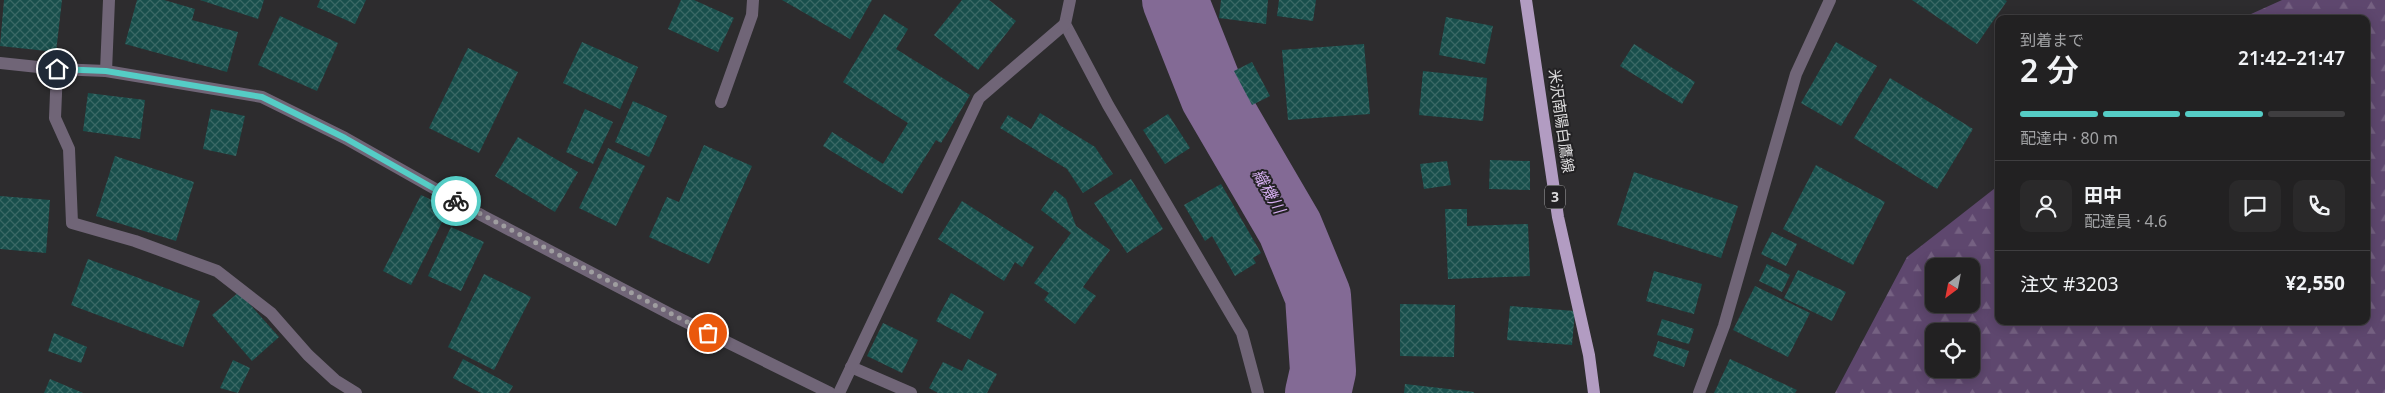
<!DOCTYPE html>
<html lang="ja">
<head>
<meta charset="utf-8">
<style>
	:root { --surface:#222122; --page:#2a292a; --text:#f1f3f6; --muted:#a2a3a5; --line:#3f3e40; --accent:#55cdc6 }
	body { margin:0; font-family:"Noto Sans","Noto Sans JP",sans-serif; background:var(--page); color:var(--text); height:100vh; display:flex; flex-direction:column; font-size:19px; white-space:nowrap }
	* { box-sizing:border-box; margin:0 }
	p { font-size:16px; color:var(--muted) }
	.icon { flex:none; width:28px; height:28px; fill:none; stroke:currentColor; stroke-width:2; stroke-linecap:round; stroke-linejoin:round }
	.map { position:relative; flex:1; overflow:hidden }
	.sheet { position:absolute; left:1995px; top:15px; width:375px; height:310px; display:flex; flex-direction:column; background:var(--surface); border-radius:10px; box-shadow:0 2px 12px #0003,0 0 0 1px var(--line) }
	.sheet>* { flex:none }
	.needle { width:32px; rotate:212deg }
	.fabs { position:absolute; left:1925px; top:258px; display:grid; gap:10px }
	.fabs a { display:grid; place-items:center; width:55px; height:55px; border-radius:10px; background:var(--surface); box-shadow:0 2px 12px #0003,0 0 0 1px var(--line); font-size:25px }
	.pin { position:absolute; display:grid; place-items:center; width:42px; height:42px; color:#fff; margin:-21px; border:2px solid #fff; border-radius:50%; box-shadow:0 1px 5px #0007 }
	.courier { position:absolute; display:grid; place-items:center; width:50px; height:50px; margin:-25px; border:4px solid #55cdc6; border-radius:50%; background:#fff; color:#222; box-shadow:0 1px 6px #0007 }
	.overview em { font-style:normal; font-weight:600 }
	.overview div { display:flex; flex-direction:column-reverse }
	.overview { display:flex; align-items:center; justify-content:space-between; height:85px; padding:0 25px }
	h1 { font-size:32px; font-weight:600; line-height:38px }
	.bar { display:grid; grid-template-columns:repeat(4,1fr); gap:8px 5px; align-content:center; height:60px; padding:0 25px }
	.bar i { height:6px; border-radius:4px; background:var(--line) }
	.bar .active { background:var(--accent) }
	.bar p { grid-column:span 4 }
	.line { display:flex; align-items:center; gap:12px; padding:0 25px; border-top:1px solid var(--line) }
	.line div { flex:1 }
	.round { display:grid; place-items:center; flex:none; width:52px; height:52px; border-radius:10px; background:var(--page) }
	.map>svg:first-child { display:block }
	.forest { fill:url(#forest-firs); fill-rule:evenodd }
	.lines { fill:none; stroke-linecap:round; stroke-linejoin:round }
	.river { stroke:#836a95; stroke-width:66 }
	.building { fill:url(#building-cross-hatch) }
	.minor { stroke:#706577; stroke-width:12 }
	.major { stroke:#b29cc2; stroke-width:12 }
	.done { stroke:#9f9ea0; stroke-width:5; stroke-dasharray:0 9 }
	.route { stroke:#55cdc6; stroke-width:6 }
	.labels { text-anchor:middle; stroke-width:4; stroke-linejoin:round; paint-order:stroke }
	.shield { fill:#232224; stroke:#a5a4a6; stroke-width:1 }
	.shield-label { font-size:14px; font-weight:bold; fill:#dddcdd }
	.street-label { font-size:15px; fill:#dddcdd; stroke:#232224 }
	.water-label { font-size:16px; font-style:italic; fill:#d5aef0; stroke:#232224 }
</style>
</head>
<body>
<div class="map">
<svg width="2385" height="393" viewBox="0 0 2385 393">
	<defs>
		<pattern id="forest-firs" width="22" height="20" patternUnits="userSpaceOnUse" patternTransform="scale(1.25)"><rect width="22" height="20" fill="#5e476e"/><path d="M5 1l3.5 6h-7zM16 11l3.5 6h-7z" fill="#756182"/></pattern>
		<pattern id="building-cross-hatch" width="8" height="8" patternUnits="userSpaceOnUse" patternTransform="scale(1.25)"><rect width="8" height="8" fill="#194f4c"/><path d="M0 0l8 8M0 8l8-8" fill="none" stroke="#3a6865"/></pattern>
	</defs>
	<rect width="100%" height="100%" fill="#2d2c2e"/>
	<path class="forest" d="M2282 0H2385V393H1835L1907 257 1999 185V321H2366V19H2240ZM1934 266H1971V304H1934ZM1934 331H1971V369H1934Z"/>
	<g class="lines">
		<polyline class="river" points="1175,0 1213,96 1290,228 1318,296 1323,371 1318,393"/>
	</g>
	<g class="building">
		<polygon points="4,0 62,0 56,52 0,46"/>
		<polygon points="137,0 164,0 195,9 192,20 238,32 227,72 125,44"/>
		<polygon points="200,0 264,0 258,19"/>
		<polygon points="320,0 366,0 355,24 317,7"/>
		<polygon points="681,0 694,0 734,18 718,52 668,29"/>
		<polygon points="782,0 872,0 850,39"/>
		<polygon points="962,0 989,0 1016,21 978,70 934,35"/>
		<polygon points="1221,0 1268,0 1266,24 1219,18"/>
		<polygon points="1279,0 1316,0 1313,21 1277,16"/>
		<polygon points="1912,0 2005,0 2007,1 1977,44"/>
		<polygon points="884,14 908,29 896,49 970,95 941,143 936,140 902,194 823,146 832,132 883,164 908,123 843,82"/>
		<polygon points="280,16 338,43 317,91 258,65"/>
		<polygon points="1446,17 1493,26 1485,64 1439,55"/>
		<polygon points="582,42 638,67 620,109 563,83"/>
		<polygon points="1836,42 1877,66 1841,126 1801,103"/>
		<polygon points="1364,44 1370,114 1288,120 1282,50"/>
		<polygon points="1634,44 1695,82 1682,104 1620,66"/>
		<polygon points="468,48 518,72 479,153 429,128"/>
		<polygon points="1252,62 1270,96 1252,105 1234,71"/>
		<polygon points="1423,71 1487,78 1483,121 1419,115"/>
		<polygon points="1890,78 1973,129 1937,189 1854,138"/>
		<polygon points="88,93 145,100 140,139 83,131"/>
		<polygon points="633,101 667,116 649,157 615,142"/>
		<polygon points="211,109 245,116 236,156 203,149"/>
		<polygon points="585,109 613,122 593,164 566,152"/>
		<polygon points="1040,113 1095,147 1113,174 1083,193 1067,169 1000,128 1008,115 1031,129"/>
		<polygon points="1168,114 1190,148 1165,164 1143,130"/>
		<polygon points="518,137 578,172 555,212 495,176"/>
		<polygon points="704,145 752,166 709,264 649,237 667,197 679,202"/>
		<polygon points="608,148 645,166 616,226 579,208"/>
		<polygon points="115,156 194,182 176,241 96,216"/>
		<polygon points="1490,160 1530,161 1530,190 1489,189"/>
		<polygon points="1447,161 1451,185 1424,189 1420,164"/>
		<polygon points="1816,165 1885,202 1853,265 1783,229"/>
		<polygon points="1634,172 1738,206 1721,258 1617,225"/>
		<polygon points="1131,179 1163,229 1127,253 1094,203"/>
		<polygon points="1221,184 1261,253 1253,258 1256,263 1235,276 1212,236 1205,241 1184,205"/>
		<polygon points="1055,190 1066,199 1076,226 1110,250 1083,287 1096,296 1075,324 1044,300 1049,293 1034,283 1071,233 1041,210"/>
		<polygon points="421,195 449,208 411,285 383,271"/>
		<polygon points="0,196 50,200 46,253 0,249"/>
		<polygon points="962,201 1034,247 1022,267 1015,262 1004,281 938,239"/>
		<polygon points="1445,209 1467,209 1467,226 1528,224 1530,276 1448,279"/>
		<polygon points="451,227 484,242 461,291 428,276"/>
		<polygon points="1772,232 1797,244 1786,266 1761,254"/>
		<polygon points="88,259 200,301 183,347 71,305"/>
		<polygon points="1767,264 1790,275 1782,292 1759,281"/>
		<polygon points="1798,270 1846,292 1832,321 1784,298"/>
		<polygon points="1654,271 1702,284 1694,314 1646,301"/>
		<polygon points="484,274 531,297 494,370 448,347"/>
		<polygon points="1755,286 1810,313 1788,357 1733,330"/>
		<polygon points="239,292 279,337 252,361 212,315"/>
		<polygon points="951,293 984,312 970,339 936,321"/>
		<polygon points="1400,304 1455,305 1454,357 1400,356"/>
		<polygon points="1510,306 1575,311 1572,345 1507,340"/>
		<polygon points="1662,319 1694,329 1689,344 1657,335"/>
		<polygon points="883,323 918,340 902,373 867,356"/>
		<polygon points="54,333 87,347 81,363 48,351"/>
		<polygon points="1658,341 1689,351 1684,367 1653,356"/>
		<polygon points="463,359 513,386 509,393 481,393 453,378"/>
		<polygon points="968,359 997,374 987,393 938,393 929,388 943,362 962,371"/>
		<polygon points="1730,359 1797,390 1795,393 1714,393"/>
		<polygon points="233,360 250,368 238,393 220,388"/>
		<polygon points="50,379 83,393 44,393"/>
		<polygon points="1405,384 1474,392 1474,393 1404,393"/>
	</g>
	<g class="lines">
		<g class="minor">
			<polyline points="1070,0 1065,24 1108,105 1242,333 1258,393"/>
			<polyline points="0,63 57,69 106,71 262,97 345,138 483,216 674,316 830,393"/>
			<polyline points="57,69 55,118 69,149 72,223 135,241 217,271 271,313 308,355 335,380 356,393"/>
			<polyline points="106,71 109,0"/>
			<polyline points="721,102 752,15 753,0"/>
			<polyline points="851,367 911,393"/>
			<polyline points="839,393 979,98 1065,24"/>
			<polyline points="1699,393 1724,326 1796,74 1830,0"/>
		</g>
		<polyline class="major" points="1526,0 1558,217 1589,355 1594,393"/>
	</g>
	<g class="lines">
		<polyline class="done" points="456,201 708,333"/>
		<polyline class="route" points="57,69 106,71 262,97 345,138 456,201"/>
	</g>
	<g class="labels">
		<rect class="shield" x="1545" y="185.5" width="20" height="23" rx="4"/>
		<g class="shield-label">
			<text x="1555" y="202">3</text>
		</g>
		<g class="street-label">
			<text transform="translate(1561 121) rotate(82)" y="5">米沢南陽白鷹線</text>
		</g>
		<g class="water-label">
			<text transform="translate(1269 191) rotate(60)" y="6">織機川</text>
		</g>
	</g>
</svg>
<div class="fabs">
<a><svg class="needle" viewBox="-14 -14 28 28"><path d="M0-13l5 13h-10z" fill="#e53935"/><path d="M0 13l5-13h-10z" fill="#a2a3a5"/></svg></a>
<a><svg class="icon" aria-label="locate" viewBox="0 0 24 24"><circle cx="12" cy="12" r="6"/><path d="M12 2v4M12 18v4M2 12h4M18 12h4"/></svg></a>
</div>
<div class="pin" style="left:708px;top:333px;background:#ea580c"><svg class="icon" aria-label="bag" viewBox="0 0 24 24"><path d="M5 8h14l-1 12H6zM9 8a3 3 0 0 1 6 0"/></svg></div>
<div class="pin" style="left:57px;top:69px;background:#1f2937"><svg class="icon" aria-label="home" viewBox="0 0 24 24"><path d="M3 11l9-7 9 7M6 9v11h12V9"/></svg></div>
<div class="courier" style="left:456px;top:201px"><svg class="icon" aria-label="bike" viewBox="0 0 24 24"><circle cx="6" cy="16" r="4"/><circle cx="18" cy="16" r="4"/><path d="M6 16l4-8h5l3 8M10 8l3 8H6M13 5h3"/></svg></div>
<section class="sheet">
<div class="overview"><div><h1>2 分</h1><p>到着まで</p></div><em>21:42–21:47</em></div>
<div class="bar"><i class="active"></i><i class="active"></i><i class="active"></i><i></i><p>配達中 · 80 m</p></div>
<div class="line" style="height:90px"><a class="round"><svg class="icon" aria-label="person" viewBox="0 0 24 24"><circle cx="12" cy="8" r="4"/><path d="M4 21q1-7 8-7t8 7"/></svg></a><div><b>田中</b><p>配達員 · 4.6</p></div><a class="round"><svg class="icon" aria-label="chat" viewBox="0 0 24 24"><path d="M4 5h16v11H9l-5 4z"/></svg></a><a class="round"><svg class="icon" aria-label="phone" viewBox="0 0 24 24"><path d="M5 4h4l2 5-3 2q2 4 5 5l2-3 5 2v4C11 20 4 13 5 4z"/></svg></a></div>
<div class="line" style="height:65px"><div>注文 #3203</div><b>¥2,550</b></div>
</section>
</div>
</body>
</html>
